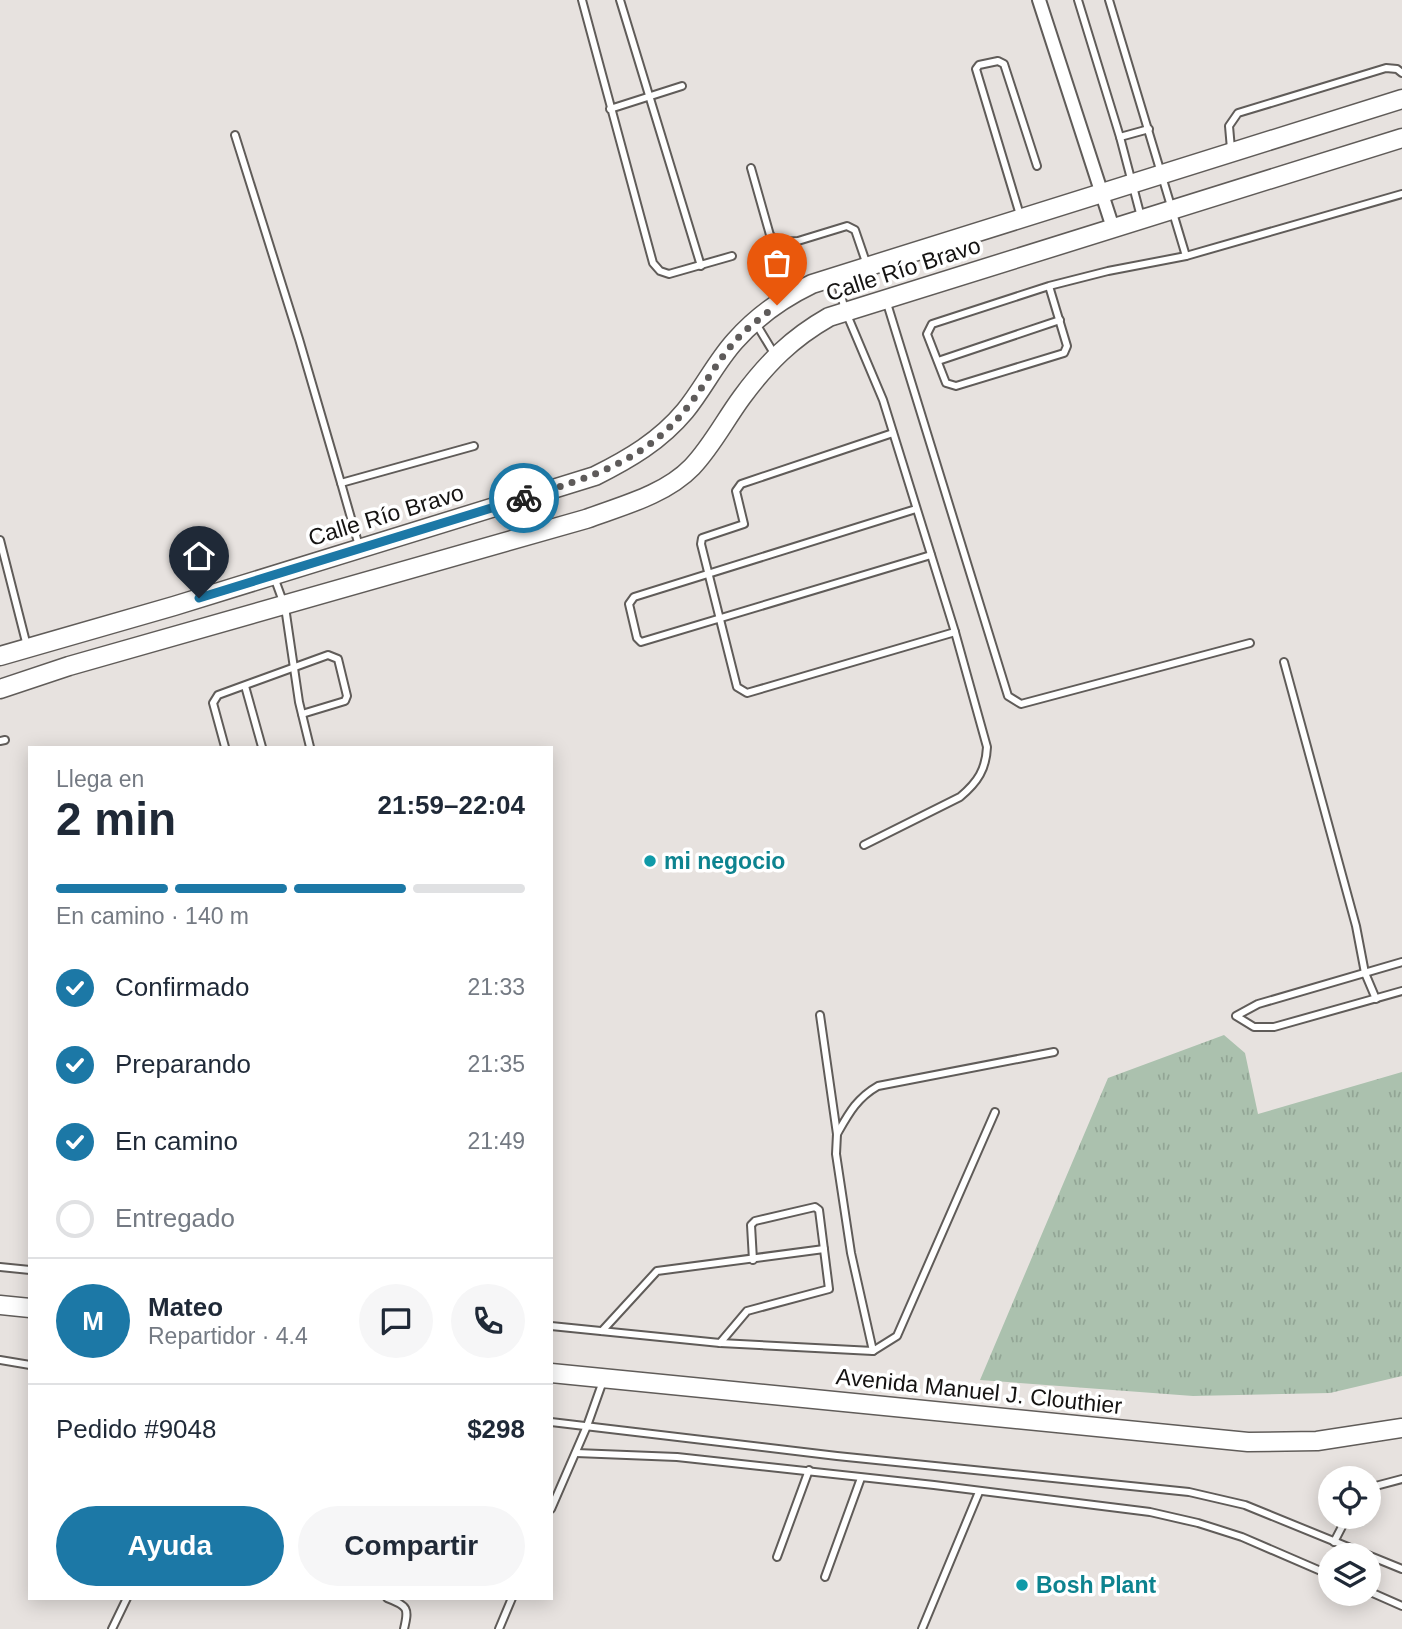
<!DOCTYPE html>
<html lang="es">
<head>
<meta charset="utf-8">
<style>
	:root { --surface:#fff; --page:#f6f6f7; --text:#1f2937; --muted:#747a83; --line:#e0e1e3; --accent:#1c78a6 }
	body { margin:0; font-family:Arial,sans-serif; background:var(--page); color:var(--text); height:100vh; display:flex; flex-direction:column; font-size:26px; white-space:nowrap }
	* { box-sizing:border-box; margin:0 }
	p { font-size:23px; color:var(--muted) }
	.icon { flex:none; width:38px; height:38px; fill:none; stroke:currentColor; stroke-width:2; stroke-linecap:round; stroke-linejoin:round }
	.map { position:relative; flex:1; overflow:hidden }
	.details { position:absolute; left:28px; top:746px; width:525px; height:854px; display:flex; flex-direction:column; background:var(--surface); border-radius:0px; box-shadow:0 4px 18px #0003 }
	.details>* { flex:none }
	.tools { position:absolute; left:1318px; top:1466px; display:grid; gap:14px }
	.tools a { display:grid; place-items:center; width:63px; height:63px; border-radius:50%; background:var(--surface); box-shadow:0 4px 18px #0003; font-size:35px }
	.pin { position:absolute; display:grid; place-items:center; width:60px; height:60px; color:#fff; margin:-72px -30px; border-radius:50% 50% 50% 0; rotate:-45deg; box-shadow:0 0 7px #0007 }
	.pin .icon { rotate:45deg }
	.courier { position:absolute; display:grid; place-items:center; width:70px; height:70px; margin:-35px; border:5px solid #1c78a6; border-radius:50%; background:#fff; color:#222; box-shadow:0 2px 9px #0007 }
	.head em { font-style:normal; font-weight:700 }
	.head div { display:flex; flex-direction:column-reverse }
	.head { display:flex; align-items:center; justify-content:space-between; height:119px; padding:0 28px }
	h1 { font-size:46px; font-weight:700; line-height:52px }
	.bar { display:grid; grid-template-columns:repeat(4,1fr); gap:10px 7px; align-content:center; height:84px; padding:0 28px }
	.bar i { height:9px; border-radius:5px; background:var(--line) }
	.bar .current { background:var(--accent) }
	.bar p { grid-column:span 4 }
	.line { display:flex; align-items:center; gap:18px; padding:0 28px; border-top:2px solid var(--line) }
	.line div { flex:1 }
	.round { display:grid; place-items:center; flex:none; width:74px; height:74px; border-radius:37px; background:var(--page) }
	ol { padding:0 28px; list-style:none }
	li { display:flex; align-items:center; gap:21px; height:77px }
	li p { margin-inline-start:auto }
	li .icon { padding:7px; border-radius:50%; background:var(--accent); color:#fff; stroke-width:4 }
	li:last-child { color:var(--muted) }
	li i { width:38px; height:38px; border:4px solid var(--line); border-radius:50% }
	.button { display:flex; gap:14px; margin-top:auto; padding:14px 28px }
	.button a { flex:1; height:80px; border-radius:42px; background:var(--accent); color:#fff; font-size:28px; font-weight:700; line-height:80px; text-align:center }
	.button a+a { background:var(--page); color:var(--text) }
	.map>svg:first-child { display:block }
	.grass { fill:url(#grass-tufts) }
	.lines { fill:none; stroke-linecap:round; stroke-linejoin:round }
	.lane-casing { stroke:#605c59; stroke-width:10 }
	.street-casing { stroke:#605c59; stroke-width:16 }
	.secondary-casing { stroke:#605c59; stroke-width:21 }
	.lane { stroke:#fff; stroke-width:6 }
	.street { stroke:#fff; stroke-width:12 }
	.secondary { stroke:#fff; stroke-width:18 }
	.done { stroke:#5e5b5a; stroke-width:7; stroke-dasharray:0 12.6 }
	.route { stroke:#1c78a6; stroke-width:9 }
	.culture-dot { fill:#0f9aa8; stroke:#fff; stroke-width:2.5 }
	.labels { text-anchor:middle; stroke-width:7; stroke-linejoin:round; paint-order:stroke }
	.street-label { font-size:23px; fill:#151312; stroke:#fff }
	.culture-label { font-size:23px; font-weight:bold; fill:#0d838f; stroke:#fff; text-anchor:start }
</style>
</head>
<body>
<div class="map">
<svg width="1402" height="1629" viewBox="0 0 1402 1629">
	<defs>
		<pattern id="grass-tufts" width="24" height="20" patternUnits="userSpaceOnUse" patternTransform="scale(1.75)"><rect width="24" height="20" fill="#abc1ae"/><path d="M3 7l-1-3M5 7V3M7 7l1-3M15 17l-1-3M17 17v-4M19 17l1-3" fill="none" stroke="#92a595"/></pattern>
	</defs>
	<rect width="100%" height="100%" fill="#e7e2df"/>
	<polygon class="grass" points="1224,1035 1245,1053 1258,1114 1402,1072 1402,1376 1330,1393 1193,1396 980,1380 1108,1078"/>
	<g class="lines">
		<defs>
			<g id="lane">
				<polyline points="582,0 653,263 660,271 669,274 732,256"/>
				<polyline points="620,0 701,266"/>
				<polyline points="1078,0 1120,137 1149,129"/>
				<polyline points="1109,0 1186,256"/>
				<polyline points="610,109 682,86"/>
				<polyline points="235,135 299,339 341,483"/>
				<polyline points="1120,137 1141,217"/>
				<polyline points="1231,149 1229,126 1238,113 1386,68 1397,69 1402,73"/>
				<polyline points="751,168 770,235 778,242 798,241 847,226 855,230 867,265"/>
				<polyline points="1020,215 976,69 979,65 998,61 1004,64 1037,166"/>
				<path d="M836 277 845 310 883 400 955 632 987 747C986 769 978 782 960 797L864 845"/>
				<polyline points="1049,286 1067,346 1064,353 956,386 946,383 927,334 932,324 1049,286 1108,271 1186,256 1402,194"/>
				<polyline points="886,300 1008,696 1021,704 1250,643"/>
				<polyline points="755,322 775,355"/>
				<polyline points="938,361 1060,320"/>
				<polyline points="893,433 741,484 736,491 744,524 702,538 701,544 737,687 747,693 955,632"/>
				<polyline points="916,509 634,597 629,604 637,638 641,642 931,555"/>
				<polyline points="0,540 27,646"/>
				<polyline points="359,546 341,483 474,446"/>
				<polyline points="274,577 285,607 299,702 310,747"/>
				<polyline points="1284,662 1356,926 1365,973 1376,999"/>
				<polyline points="245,686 262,747"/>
				<polyline points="0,741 5,740"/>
				<polyline points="225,747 213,703 218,695 328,655 338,659 347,696 345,701 302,714"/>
				<polyline points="1402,962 1258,1004 1236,1016 1254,1027 1274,1027 1402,991"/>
				<polyline points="820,1015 837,1134 836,1154 851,1253 873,1351"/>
				<path d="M837 1134C849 1113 857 1098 878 1086L1054 1052"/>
				<polyline points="0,1267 30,1270"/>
				<polyline points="551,1326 720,1343 873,1351 897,1336 995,1112"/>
				<polyline points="602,1331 657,1271 824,1249"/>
				<polyline points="720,1343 747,1311 829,1289 819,1210 815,1207 755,1221 751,1225 753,1260"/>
				<polyline points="0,1360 30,1365"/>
				<polyline points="551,1422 837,1456 1189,1492 1245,1505 1402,1569"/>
				<polyline points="576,1453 677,1457 934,1485 1150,1512 1198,1523 1242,1537 1330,1575"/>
				<polyline points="1368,1488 1402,1479"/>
				<polyline points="551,1509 587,1426 603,1381"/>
				<polyline points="1334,1542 1347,1517"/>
				<polyline points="777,1557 809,1470"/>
				<polyline points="825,1577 861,1478"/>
				<polyline points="1368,1591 1402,1606"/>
				<path d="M387 1598C408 1606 409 1608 404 1629"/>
				<polyline points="112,1629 127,1598"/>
				<polyline points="499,1629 512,1598"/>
				<polyline points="922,1629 979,1492"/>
			</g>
			<polyline id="street" points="1039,0 1113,228"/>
			<g id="secondary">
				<path d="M0 656 174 606 595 476C629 459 660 441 685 411 703 389 716 362 735 341 756 317 785 297 812 284L1402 99"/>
				<path d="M0 689 69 666 586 519C621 506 665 495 692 467 712 446 725 420 742 397 767 363 792 338 829 317L1402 138"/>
				<polyline points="0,1305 30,1308"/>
				<polyline points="551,1373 1248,1442 1317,1441 1402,1428"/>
			</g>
		</defs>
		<use href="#lane" class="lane-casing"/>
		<use href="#street" class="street-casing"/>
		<use href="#secondary" class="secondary-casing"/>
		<use href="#lane" class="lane"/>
		<use href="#street" class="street"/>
		<use href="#secondary" class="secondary"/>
	</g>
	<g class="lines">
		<path class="done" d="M524 498C587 478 643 463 686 409 704 387 717 361 736 340 748 327 763 316 777 305"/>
		<polyline class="route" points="199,598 524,498"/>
	</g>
	<g class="culture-dot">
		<circle cx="650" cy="861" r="7"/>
		<circle cx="1022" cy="1585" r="7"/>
	</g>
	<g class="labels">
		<g class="street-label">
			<text transform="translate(903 269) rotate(-18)" y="8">Calle Río Bravo</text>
			<text transform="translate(386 515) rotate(-17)" y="8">Calle Río Bravo</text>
			<text transform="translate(979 1391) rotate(6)" y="8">Avenida Manuel J. Clouthier</text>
		</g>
		<g class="culture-label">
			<text x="664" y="869">mi negocio</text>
			<text x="1036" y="1593">Bosh Plant</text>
		</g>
	</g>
</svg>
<div class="tools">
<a><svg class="icon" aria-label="locate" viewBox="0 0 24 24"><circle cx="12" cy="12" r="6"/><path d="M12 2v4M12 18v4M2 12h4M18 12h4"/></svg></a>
<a><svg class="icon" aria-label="layers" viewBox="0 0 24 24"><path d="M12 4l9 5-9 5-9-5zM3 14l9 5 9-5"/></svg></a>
</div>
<div class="pin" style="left:777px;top:305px;background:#ea580c"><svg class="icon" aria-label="bag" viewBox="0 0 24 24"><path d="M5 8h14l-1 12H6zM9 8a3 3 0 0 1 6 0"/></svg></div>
<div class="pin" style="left:199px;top:598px;background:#1f2937"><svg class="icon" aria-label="home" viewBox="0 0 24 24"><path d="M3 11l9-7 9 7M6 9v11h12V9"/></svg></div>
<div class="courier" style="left:524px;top:498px"><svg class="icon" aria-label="bike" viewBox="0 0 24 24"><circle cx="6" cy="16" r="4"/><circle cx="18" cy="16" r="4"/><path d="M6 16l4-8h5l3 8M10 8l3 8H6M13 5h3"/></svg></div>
<section class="details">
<div class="head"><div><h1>2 min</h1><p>Llega en</p></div><em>21:59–22:04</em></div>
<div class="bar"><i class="current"></i><i class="current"></i><i class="current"></i><i></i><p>En camino · 140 m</p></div>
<ol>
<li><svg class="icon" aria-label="check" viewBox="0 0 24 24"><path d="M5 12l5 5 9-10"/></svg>Confirmado<p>21:33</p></li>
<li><svg class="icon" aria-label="check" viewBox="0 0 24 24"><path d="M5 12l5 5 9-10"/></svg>Preparando<p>21:35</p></li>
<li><svg class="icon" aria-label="check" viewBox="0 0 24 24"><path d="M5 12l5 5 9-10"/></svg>En camino<p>21:49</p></li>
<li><i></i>Entregado</li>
</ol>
<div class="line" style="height:126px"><b class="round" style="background:var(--accent);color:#fff">M</b><div><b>Mateo</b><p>Repartidor · 4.4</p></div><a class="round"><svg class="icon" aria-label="chat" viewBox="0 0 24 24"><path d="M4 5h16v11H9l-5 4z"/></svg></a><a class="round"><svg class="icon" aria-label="phone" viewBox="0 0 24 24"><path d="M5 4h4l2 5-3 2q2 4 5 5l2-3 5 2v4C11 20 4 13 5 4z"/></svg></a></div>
<div class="line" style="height:91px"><div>Pedido #9048</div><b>$298</b></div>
<div class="button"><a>Ayuda</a><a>Compartir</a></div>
</section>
</div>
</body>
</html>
